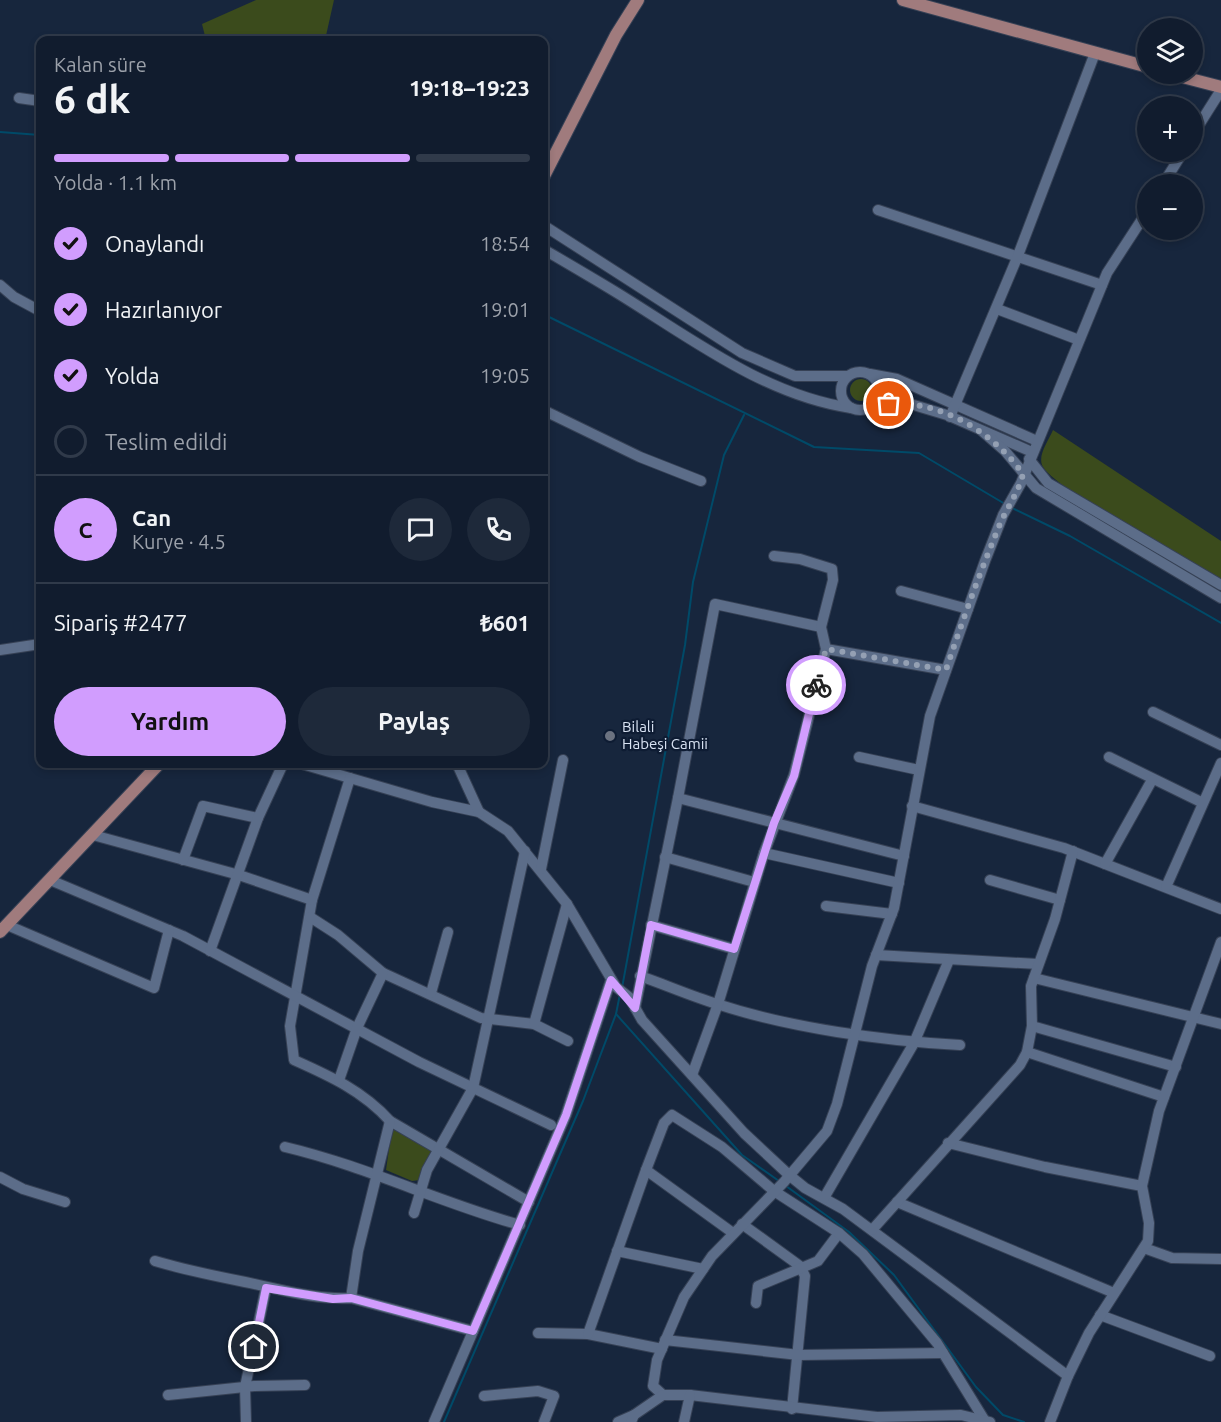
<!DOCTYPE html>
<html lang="tr">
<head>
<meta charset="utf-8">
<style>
	:root { --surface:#111c2e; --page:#1e293a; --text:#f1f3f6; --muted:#9ca1aa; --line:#303a4a; --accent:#d19dfe }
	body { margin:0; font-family:Ubuntu,sans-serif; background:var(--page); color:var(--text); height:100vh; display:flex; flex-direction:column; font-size:22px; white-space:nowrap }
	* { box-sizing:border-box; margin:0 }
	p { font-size:20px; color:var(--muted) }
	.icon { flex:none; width:33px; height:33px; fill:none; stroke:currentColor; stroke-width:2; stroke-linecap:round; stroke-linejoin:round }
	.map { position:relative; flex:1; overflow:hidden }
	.panel { position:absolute; left:36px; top:36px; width:512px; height:732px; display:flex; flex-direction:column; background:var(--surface); border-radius:12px; box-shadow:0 3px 9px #0003,0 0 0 2px var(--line) }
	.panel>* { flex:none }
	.fabs { position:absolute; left:1137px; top:18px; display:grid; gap:12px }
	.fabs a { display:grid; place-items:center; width:66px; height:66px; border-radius:50%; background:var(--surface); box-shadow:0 3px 9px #0003,0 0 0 2px var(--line); font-size:30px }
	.pin { position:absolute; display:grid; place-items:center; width:51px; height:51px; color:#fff; margin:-26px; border:3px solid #fff; border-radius:50%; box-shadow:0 2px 6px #0007 }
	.courier { position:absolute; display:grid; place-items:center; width:60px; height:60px; margin:-30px; border:4px solid #d19dfe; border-radius:50%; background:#fff; color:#222; box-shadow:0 2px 8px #0007 }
	.headline em { font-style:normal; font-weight:600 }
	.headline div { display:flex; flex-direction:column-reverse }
	.headline { display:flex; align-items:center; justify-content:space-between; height:102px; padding:0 18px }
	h1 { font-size:39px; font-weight:600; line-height:45px }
	.bar { display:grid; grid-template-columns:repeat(4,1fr); gap:9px 6px; align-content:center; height:72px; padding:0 18px }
	.bar i { height:8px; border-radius:4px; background:var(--line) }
	.bar .on { background:var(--accent) }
	.bar p { grid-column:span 4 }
	.line { display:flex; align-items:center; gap:15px; padding:0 18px; border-top:2px solid var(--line) }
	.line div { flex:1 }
	.round { display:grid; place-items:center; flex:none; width:63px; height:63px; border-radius:32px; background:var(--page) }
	ol { padding:0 18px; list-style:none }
	li { display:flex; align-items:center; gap:18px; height:66px }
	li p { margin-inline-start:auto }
	li .icon { padding:6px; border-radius:50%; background:var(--accent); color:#111; stroke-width:4 }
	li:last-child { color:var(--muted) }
	li i { width:33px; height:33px; border:3px solid var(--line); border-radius:50% }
	.action { display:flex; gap:12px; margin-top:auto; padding:12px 18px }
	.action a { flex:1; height:69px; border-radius:36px; background:var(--accent); color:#111; font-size:24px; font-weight:600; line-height:69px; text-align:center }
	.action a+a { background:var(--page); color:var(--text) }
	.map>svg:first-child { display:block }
	.green { fill:#3b4b1c }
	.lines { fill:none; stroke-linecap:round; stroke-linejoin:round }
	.stream { stroke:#004a68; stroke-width:2 }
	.minor-casing { stroke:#364155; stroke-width:12 }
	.major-casing { stroke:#364155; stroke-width:14 }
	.minor { stroke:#5c6d89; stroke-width:10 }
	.major { stroke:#a07b7d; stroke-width:12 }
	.done { stroke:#94a0b3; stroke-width:6; stroke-dasharray:0 10.8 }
	.route { stroke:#d19dfe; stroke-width:8 }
	.worship-dot { fill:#6b7280; stroke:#0e1c33; stroke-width:2 }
	.labels { text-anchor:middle; stroke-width:4.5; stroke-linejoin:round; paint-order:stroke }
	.poi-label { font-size:15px; fill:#d8e2f2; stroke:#0e1c33; text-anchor:start }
</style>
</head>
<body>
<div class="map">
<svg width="1221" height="1422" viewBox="0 0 1221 1422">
	<rect width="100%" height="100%" fill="#17263d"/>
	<g class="green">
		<polygon points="256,0 334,0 325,40 206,40 202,24"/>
		<circle cx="861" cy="390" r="11"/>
		<path d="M1053 430 1221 541V579C1192 563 1051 488 1042 465 1038 454 1049 440 1053 430Z"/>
		<polygon points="398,1129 433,1148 420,1180 412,1181 386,1170 391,1135 393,1130"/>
	</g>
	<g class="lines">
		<g class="stream">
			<polyline points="0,132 40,135"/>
			<polyline points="543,314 814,447 919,453 1005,504"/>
			<polyline points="1010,507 1070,536 1221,623"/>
			<polyline points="622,988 685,645 693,582 724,455 744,415"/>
			<polyline points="616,1014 742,1155 779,1181"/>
			<polyline points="786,1186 849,1232 894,1275 976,1387 1003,1415 1024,1422"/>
			<polyline points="444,1422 583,1101 616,1014 620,994"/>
		</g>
		<defs>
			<g id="minor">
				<polyline points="19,98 40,101"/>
				<polyline points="1192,136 1221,90"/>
				<polyline points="1163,184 1183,152"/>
				<polyline points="878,210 1102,285"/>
				<polyline points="543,225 742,353 795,376 847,376"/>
				<path d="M543 249C567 263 591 277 614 291 688 336 763 395 851 408"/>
				<polyline points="0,285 14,297 40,311"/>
				<polyline points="997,309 1079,340"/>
				<circle cx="860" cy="391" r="19"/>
				<polyline points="870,374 897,379 1037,441"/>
				<polyline points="871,406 907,403 947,415 1032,452"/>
				<polyline points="543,410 640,457 701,481"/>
				<polyline points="950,417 1017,258 1095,53"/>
				<polyline points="982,431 1005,451 1036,488 1221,598"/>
				<polyline points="1029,459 1048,483 1221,585"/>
				<polyline points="901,591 968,609"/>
				<polyline points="821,627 715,604 678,798 904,856"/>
				<polyline points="826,649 946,670"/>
				<polyline points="0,650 40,644"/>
				<polyline points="1153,712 1221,745"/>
				<polyline points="859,757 919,770"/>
				<polyline points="1109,757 1201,802"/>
				<polyline points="302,764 432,802 479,812 508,831 567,904 616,987 629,997 642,1020 744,1133 789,1175 805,1188 843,1209 1068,1376"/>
				<polyline points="457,764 479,812"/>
				<path d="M350 778 312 900 290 1026 294 1060C330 1076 363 1091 390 1121L529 1202"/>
				<polyline points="912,806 1064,848 1221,909"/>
				<polyline points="93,835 239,875 312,900"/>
				<polyline points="764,853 899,883"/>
				<polyline points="665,857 754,882"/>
				<polyline points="183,860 203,806 258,818"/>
				<polyline points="1105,864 1152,780"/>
				<polyline points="541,869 563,760"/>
				<polyline points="50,880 183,936 419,1062 551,1125"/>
				<polyline points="990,880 1060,900"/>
				<polyline points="1166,887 1221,763"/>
				<polyline points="826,906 892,914"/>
				<polyline points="310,917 338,935 383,973 481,1018 534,1024 568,1041"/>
				<polyline points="7,925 154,988 169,930"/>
				<polyline points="651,925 734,949"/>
				<polyline points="210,951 258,818 283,764"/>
				<polyline points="876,955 1038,964"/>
				<path d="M640 976C666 985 691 996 717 1004 790 1028 884 1041 960 1045"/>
				<polyline points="1034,978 1221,1024"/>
				<polyline points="431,993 448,932"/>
				<polyline points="635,1008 678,798"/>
				<polyline points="534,1024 567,904"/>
				<polyline points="1032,1026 1176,1067"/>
				<polyline points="1027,1052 1164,1097"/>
				<polyline points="692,1075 718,1004 764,853 794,775 826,649 821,627 833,580 832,569 800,559 774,556"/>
				<polyline points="339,1080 357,1028 383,973"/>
				<polyline points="948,1143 1045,1167 1142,1186"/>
				<path d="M285 1147C366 1166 440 1203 520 1225"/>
				<polyline points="646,1170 733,1233"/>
				<polyline points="0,1177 23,1189 65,1202"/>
				<polyline points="824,1198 914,1043 949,960"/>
				<polyline points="897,1202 1114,1293"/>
				<polyline points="414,1213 427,1170 473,1088 525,851"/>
				<polyline points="742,1224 800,1266 805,1276 792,1409"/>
				<polyline points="872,1230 1020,1065 1027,1052 1032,1026 1031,986 1055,919 1073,851"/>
				<polyline points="1144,1248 1172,1258 1221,1259"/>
				<polyline points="617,1251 703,1269"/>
				<path d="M155 1261C185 1270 215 1276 245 1282 280 1289 315 1300 351 1298L473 1331"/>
				<polyline points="351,1298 358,1251 390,1121"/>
				<polyline points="756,1303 758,1286 818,1261 839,1233"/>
				<polyline points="1100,1315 1210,1356"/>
				<polyline points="538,1333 588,1334 662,1349"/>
				<polyline points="588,1334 646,1170 664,1123 672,1115 722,1147 774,1191 839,1233 863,1254 937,1343 985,1421"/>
				<polyline points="665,1340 799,1355 943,1353"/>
				<polyline points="168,1395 254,1386 305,1385"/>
				<polyline points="663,1395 653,1386 657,1360 684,1297 712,1256 784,1182 827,1131 837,1104 872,966 894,908 930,716 985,561 1003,515 1021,483 1107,273 1148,210"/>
				<polyline points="484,1396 538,1391 554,1396 544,1422"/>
				<polyline points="246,1422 245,1387 266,1288"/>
				<polyline points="434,1422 566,1115 611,980"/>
				<polyline points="618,1422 634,1415"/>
				<polyline points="631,1422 634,1415 663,1395 690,1395 877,1417 961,1415 990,1422"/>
				<polyline points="684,1422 690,1395"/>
				<polyline points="1050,1422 1068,1376 1089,1333 1148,1241 1149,1223 1142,1186 1159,1111 1221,942"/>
			</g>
			<g id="major">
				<polyline points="903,0 1148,67"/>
				<polyline points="1171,74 1221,87"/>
				<polyline points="543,178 616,35 638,0"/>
				<polyline points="0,932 159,764"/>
			</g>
		</defs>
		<use href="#minor" class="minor-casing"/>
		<use href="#major" class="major-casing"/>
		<use href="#minor" class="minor"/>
		<use href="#major" class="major"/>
	</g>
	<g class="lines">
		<path class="done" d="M816 685 826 649 946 670C962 622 979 575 998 529 1005 510 1018 494 1023 474 994 433 941 400 889 404"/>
		<polyline class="route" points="254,1347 266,1288 333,1299 351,1298 473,1331 566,1115 611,980 635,1008 651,925 734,949 774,823 794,776 816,685"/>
	</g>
	<circle class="worship-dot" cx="610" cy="736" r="6"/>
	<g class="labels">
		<g class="poi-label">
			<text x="622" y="732">Bilali<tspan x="622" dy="17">Habeşi Camii</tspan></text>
		</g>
	</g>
</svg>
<div class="fabs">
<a><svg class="icon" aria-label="layers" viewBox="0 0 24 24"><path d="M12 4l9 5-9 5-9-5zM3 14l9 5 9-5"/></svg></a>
<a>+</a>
<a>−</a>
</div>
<div class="pin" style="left:889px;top:404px;background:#ea580c"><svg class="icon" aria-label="bag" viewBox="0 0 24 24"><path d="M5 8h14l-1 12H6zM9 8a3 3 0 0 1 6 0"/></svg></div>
<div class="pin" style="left:254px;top:1347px;background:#1f2937"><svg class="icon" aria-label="home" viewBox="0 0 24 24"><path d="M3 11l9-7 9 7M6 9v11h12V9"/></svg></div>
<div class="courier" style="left:816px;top:685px"><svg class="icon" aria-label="bike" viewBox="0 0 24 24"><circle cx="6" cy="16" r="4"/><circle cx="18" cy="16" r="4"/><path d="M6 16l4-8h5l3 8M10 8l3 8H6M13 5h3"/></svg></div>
<section class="panel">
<div class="headline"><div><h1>6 dk</h1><p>Kalan süre</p></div><em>19:18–19:23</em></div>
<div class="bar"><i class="on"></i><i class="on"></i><i class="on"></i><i></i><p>Yolda · 1.1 km</p></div>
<ol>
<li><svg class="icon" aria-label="check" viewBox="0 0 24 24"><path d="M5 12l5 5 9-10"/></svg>Onaylandı<p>18:54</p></li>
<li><svg class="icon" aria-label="check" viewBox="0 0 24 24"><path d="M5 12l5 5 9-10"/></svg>Hazırlanıyor<p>19:01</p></li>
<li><svg class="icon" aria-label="check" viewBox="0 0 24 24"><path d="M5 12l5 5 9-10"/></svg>Yolda<p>19:05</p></li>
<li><i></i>Teslim edildi</li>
</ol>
<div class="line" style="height:108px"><b class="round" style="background:var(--accent);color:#111">C</b><div><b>Can</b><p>Kurye · 4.5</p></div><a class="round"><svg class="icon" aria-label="chat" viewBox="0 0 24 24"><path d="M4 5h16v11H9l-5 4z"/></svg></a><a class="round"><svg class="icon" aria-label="phone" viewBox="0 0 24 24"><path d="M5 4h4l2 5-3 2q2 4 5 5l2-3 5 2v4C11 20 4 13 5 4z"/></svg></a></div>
<div class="line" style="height:78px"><div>Sipariş #2477</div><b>₺601</b></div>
<div class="action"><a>Yardım</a><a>Paylaş</a></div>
</section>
</div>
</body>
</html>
